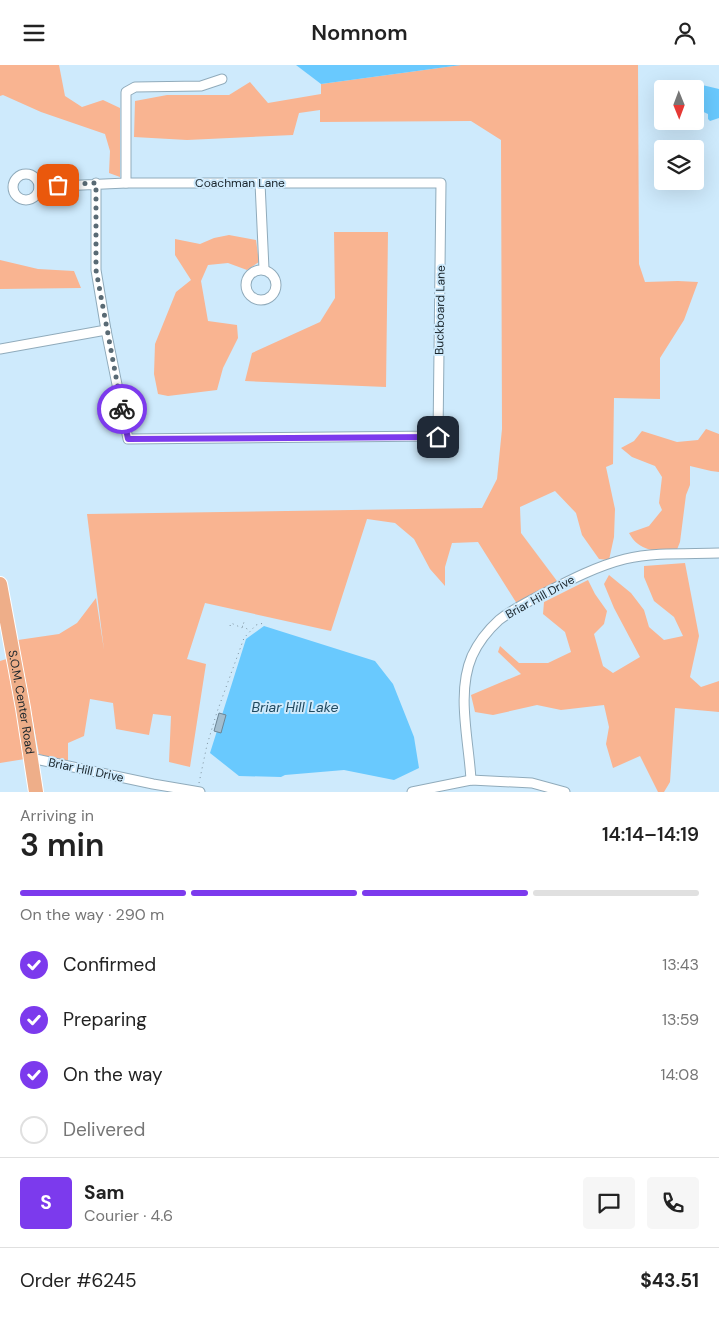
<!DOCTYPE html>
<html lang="en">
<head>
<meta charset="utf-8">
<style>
	:root { --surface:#fff; --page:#f6f6f6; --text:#222; --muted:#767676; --line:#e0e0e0; --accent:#7c3aed }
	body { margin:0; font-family:"DM Sans",sans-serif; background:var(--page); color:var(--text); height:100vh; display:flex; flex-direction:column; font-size:19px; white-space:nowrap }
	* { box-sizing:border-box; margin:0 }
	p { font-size:16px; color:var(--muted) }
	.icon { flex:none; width:28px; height:28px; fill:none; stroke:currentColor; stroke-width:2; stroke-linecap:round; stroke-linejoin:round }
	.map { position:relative; height:727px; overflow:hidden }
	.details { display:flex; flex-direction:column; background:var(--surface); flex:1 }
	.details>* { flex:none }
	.needle { width:32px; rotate:179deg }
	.buttons { position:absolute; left:654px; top:15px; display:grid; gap:10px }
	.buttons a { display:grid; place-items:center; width:50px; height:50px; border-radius:5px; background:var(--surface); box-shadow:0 5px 20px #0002; font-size:25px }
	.pin { position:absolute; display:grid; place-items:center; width:42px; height:42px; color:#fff; margin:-21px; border-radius:10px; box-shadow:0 2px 8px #0006 }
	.courier { position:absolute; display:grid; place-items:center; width:50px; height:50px; margin:-25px; border:4px solid #7c3aed; border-radius:50%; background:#fff; color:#222; box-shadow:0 1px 6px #0007 }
	.head em { font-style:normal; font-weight:600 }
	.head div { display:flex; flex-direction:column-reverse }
	.head { display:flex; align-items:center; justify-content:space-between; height:85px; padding:0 20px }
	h1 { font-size:32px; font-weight:600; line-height:38px }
	.bar { display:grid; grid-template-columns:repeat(4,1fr); gap:8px 5px; align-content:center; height:60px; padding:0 20px }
	.bar i { height:6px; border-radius:4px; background:var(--line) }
	.bar .selected { background:var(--accent) }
	.bar p { grid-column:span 4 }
	.line { display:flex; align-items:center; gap:12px; padding:0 20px; border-top:1px solid var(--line) }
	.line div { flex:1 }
	.round { display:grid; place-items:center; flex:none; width:52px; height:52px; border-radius:5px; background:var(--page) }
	ol { padding:0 20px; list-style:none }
	li { display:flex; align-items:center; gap:15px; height:55px }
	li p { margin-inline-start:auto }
	li .icon { padding:5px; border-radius:50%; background:var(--accent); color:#fff; stroke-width:4 }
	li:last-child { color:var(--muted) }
	li i { width:28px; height:28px; border:2px solid var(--line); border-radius:50% }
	header { display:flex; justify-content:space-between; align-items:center; height:65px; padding:0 20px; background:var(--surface); font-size:22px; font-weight:600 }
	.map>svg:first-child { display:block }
	.green { fill:#f9b491 }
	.water { fill:#69c9fe }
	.building { fill:#a3becf; stroke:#6c8595 }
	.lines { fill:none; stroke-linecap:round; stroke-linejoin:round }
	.street-casing { stroke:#90abbb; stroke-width:11 }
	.primary-casing { stroke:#fff; stroke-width:16 }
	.path { stroke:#7d919d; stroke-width:1; stroke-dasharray:1 4; stroke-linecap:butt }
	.street { stroke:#fff; stroke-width:9 }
	.primary { stroke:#eeae89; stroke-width:14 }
	.done { stroke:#596a74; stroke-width:5; stroke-dasharray:0 9 }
	.route { stroke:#7c3aed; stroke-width:6 }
	.labels { text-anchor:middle; stroke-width:4; stroke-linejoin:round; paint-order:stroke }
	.street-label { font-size:12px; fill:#1a252b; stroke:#ceeafc }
	.water-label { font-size:14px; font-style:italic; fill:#20495f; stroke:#ceeafc }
</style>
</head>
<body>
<header><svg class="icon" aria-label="menu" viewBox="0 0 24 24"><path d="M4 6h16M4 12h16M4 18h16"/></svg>Nomnom<svg class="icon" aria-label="person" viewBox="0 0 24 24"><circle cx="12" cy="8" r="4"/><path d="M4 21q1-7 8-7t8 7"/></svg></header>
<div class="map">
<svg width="719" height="727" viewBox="0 0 719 727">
	<rect width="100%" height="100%" fill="#ceeafc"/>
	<g class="green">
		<polygon points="0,0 59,0 65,31 82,42 103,35 120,43 120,112 109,108 110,86 105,69 41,47 3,30 0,31"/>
		<polygon points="461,0 638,0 639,199 645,217 678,216 698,217 684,255 660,293 660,334 614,333 613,399 606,402 615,444 614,472 609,495 599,494 582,470 576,448 555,426 520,442 521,468 560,520 519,542 478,477 452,478 445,502 445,521 430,504 414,474 395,458 367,454 331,566 205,538 187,594 206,599 190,702 169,697 171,651 153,649 149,670 116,664 113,638 90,634 84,671 68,678 68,698 39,689 18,575 59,569 77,558 96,533 104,585 87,449 482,443 497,414 502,364 501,75 471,56 320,57 320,45 299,48 293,70 187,75 134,72 135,36 167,30 229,30 250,17 268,38 321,29 321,19"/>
		<polygon points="334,167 388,167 386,322 245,316 252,288 320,257 335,233"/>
		<polygon points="229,170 256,175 259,197 247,205 228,198 208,200 201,216 208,256 237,260 238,273 223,303 217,325 168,331 158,329 154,309 155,279 176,227 191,215 175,190 175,174 200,179 214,173"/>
		<polygon points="0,195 38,204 74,206 81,223 0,224"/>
		<path d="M706 364 719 369V407L711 406 690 401V420L686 430 680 477 676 487C656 486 639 487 629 468L649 461 662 445 659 438 662 412 655 401 632 392 621 383 634 376 642 366 677 377 698 375Z"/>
		<polygon points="685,498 699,571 690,612 701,622 719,616 719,647 675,643 670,717 664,727 658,727 640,691 613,703 606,679 609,662 604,640 561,645 537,640 493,650 475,647 471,630 521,609 498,587 500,581 519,598 548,598 571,587 565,567 543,549 544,537 588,515 595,529 607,546 604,559 594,569 603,601 613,608 640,592 614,543 604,519 609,510 631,528 644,545 649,562 664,575 683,571 674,552 654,536 644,512 644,501"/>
		<polygon points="13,592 31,693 0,698 0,596"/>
	</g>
	<g class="water">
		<polygon points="296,0 461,0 321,19"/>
		<path d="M698 19 719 24V53L710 56 708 54V49L697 44C694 39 697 29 694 22Z"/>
		<polygon points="264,561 375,596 393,619 414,672 419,703 394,715 344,705 285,710 281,712 239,711 210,688 246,574"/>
	</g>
	<polygon class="building" points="219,648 226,650 221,668 214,666"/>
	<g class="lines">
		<defs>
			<g id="street">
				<circle cx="26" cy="122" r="13"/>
				<polyline points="126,118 126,27 135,22 201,21 222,14"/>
				<polyline points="260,118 264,204"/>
				<polyline points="39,122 126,118 441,118 438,371 128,374 106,265 96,205 96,118"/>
				<circle cx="261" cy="220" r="15"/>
				<polyline points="0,284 106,265"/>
				<polyline points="31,693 153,719 200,727"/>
				<path d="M471 715C469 676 456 628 472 591 478 578 488 565 499 555 513 544 529 536 545 528 570 515 597 501 625 494 655 487 688 489 719 488"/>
				<polyline points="412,727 471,715 532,718 565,727"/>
			</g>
			<g id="primary">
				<path id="s1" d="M0 519 23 643 36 727"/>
			</g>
		</defs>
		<use href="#street" class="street-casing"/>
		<use href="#primary" class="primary-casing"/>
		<g class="path">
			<polyline points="230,561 231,558 242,563 244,557"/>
			<polyline points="242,561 249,565"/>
			<polyline points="199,718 207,680 217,647 244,573 256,560 264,558"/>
		</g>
		<use href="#street" class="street"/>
		<use href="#primary" class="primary"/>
	</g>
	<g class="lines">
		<polyline class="done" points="58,120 96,118 96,205 122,344"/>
		<polyline class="route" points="122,344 128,374 438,372"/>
	</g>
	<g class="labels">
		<g class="street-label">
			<text x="240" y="122">Coachman Lane</text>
			<text transform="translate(440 245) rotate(-89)" y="4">Buckboard Lane</text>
			<text transform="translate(540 532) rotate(-29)" y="4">Briar Hill Drive</text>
			<text dy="4" stroke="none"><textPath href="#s1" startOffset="120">S.O.M. Center Road</textPath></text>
			<text transform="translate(86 705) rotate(12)" y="4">Briar Hill Drive</text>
		</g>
		<g class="water-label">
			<text x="295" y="647">Briar Hill Lake</text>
		</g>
	</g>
</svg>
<div class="buttons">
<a><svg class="needle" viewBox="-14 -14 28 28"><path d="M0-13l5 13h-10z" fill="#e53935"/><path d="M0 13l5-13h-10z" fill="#767676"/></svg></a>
<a><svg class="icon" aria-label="layers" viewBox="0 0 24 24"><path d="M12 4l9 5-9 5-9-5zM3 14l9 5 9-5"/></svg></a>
</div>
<div class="pin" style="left:58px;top:120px;background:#ea580c"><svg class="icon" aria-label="bag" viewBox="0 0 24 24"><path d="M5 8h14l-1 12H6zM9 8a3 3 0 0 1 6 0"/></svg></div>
<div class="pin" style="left:438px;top:372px;background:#1f2937"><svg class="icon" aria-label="home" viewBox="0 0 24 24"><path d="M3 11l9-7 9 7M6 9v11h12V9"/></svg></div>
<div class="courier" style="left:122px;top:344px"><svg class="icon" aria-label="bike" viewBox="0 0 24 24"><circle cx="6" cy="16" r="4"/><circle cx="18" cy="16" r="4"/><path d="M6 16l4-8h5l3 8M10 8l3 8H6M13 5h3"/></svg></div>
</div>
<section class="details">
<div class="head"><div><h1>3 min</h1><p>Arriving in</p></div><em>14:14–14:19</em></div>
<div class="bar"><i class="selected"></i><i class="selected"></i><i class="selected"></i><i></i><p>On the way · 290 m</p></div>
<ol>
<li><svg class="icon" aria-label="check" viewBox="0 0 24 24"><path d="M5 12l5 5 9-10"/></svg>Confirmed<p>13:43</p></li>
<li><svg class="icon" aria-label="check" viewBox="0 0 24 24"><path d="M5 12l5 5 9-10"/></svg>Preparing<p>13:59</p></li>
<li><svg class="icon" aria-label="check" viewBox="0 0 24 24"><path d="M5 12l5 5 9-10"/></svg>On the way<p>14:08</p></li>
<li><i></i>Delivered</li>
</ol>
<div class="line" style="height:90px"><b class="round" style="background:var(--accent);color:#fff">S</b><div><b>Sam</b><p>Courier · 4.6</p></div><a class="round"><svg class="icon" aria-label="chat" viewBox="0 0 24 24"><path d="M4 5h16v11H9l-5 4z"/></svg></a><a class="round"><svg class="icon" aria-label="phone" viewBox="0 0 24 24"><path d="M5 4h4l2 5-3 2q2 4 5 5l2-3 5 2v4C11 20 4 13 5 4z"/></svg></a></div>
<div class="line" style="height:65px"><div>Order #6245</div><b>$43.51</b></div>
</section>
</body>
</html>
